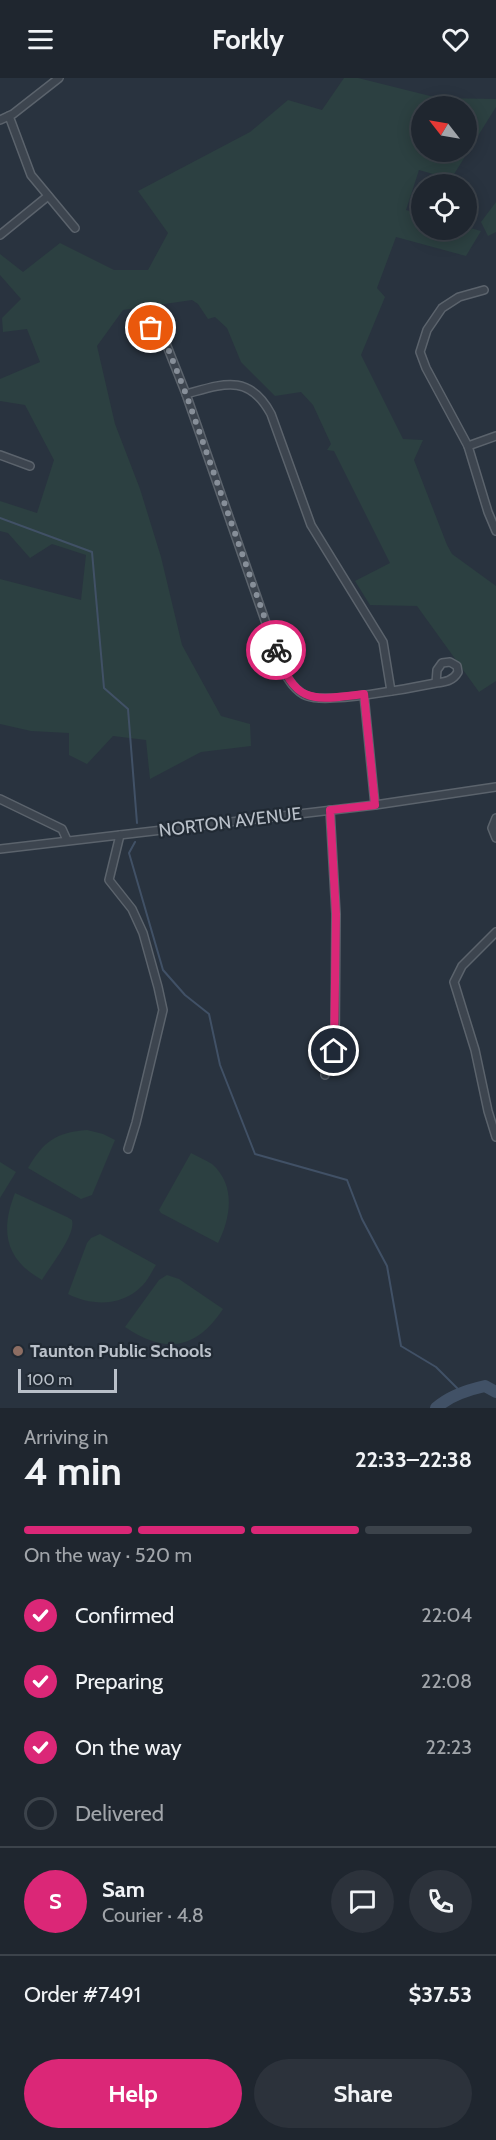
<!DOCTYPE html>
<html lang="en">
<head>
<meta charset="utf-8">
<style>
	:root { --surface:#1f262f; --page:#2c323b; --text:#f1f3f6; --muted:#a1a5aa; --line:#3c434b; --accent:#db2777 }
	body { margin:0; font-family:Cabin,sans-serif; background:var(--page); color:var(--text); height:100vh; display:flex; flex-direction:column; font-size:22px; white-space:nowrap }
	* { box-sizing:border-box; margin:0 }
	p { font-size:20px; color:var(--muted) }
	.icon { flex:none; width:33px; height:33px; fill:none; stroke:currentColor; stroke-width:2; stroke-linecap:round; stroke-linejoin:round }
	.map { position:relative; height:1330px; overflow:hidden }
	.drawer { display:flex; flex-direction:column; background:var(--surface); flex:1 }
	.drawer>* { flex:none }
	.needle { width:39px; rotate:301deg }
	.buttons { position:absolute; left:411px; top:18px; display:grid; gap:12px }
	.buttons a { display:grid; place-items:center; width:66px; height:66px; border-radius:50%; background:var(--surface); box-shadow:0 3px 15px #0003,0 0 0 2px var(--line); font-size:30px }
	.scale { position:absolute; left:18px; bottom:15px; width:99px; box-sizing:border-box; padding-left:6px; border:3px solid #b9c0c9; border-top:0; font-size:16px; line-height:21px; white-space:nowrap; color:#b9c0c9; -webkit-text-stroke:4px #212a34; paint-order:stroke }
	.pin { position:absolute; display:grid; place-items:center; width:51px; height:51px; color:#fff; margin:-26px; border:3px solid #fff; border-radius:50%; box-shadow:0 2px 6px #0007 }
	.courier { position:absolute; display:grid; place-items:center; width:60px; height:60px; margin:-30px; border:4px solid #db2777; border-radius:50%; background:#fff; color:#222; box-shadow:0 2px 8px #0007 }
	.headline em { font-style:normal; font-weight:800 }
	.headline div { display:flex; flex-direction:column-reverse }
	.headline { display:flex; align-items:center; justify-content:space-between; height:102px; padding:0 24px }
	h1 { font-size:39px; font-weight:800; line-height:45px }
	.bar { display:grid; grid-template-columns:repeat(4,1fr); gap:9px 6px; align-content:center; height:72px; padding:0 24px }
	.bar i { height:8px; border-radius:4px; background:var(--line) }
	.bar .current { background:var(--accent) }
	.bar p { grid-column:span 4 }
	.line { display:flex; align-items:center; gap:15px; padding:0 24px; border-top:2px solid var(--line) }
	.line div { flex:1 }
	.round { display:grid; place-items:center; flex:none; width:63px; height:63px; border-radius:32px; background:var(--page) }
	ol { padding:0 24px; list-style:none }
	li { display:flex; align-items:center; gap:18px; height:66px }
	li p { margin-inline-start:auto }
	li .icon { padding:6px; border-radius:50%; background:var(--accent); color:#fff; stroke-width:4 }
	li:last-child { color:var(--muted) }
	li i { width:33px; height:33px; border:3px solid var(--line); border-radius:50% }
	.primary-button { display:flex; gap:12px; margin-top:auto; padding:12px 24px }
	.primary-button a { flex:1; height:69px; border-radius:36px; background:var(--accent); color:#fff; font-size:24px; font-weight:800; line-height:69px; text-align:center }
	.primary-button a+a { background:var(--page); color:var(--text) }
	header { display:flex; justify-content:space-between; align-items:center; height:78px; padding:0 24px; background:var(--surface); font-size:27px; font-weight:800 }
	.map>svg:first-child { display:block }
	.green { fill:#2c4041; fill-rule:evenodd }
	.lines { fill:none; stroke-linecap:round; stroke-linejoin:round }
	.stream { stroke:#415166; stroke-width:2 }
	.river { stroke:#415166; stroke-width:12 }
	.minor-casing { stroke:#5b636c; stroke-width:10 }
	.minor { stroke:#3d454f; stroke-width:7 }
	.done { stroke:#878f99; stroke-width:6; stroke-dasharray:0 10.8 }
	.route { stroke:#db2777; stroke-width:8 }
	.education-dot { fill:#8d6e63; stroke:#212a34; stroke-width:2 }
	.labels { text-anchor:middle; stroke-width:4.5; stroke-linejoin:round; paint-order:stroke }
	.street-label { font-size:18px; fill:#b9c0c9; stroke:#212a34 }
	.poi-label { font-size:18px; font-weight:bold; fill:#b9c0c9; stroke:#212a34; text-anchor:start }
</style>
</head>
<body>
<header><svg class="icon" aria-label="menu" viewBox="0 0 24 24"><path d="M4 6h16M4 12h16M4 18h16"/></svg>Forkly<svg class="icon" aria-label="heart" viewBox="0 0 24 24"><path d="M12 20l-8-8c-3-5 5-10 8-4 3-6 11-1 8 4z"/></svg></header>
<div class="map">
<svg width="496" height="1330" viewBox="0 0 496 1330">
	<rect width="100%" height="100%" fill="#29333f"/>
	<g class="green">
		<path d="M344 0H358L438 20 496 21V29L451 101 419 92 406 132 421 136 422 152H466L467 149 481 153 466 178 396 159 377 210 385 219 361 277 403 361 423 362 414 382 447 467 452 476 496 508V603L479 614 417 528 370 527 355 503 390 485 334 373 327 372 331 366 313 327 301 314 275 318 241 284 227 250 215 239 208 241 198 226 192 222 123 232 97 268 115 346 140 411 161 479 182 567 221 638 250 646 251 668 201 674 150 701 146 662 113 658 87 686 69 677V655L31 653 0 646V501L81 522 86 477 52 466 30 480 8 455 0 453V423L37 435 54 382 25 327 0 323V301L40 284 27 251 3 254 2 240 21 221 0 197V176L23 194 60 165 114 192H148L168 155 138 113 250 54 288 22 322 32ZM422 28H466V74H422Z"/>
		<polygon points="496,124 496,154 488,158 481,144"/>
		<path d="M87 1052 103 1056 115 1062 92 1117 81 1121 28 1090C43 1064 56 1054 87 1052Z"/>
		<path d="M191 1075C198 1079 206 1082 212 1086 236 1107 231 1140 218 1165L161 1135 159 1132Z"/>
		<polygon points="0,1084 16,1094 0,1120"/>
		<path d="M15 1115 67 1139 72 1142C76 1157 50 1188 42 1202 5 1181 0 1153 15 1115Z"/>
		<path d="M100 1156 156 1187C152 1193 148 1202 143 1207 122 1229 92 1228 68 1216L87 1165 91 1160Z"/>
		<path d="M167 1197 179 1201 223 1231C196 1272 165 1276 125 1249L159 1202Z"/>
	</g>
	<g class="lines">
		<g class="stream">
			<polyline points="0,440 92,474 104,610 128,631 137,745"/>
			<polyline points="135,764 129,775 163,892 185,917 209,936 220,987 255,1076 347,1102 362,1141 387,1188 401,1268 436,1289 462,1315"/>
		</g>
		<path class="river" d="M436 1330C449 1318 467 1312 485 1308L496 1314"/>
		<defs>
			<g id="minor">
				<polyline points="9,38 31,97 75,150"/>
				<polyline points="0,42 13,36 59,0"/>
				<polyline points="0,157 48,118"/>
				<polyline points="484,212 459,219 442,230 427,252 420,274 426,290 468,368 488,434 496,453"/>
				<path d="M165 263 171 253V248L165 243 158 242 152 247 151 254 157 261 165 263 186 316 282 591C288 601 295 613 307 618 327 626 412 610 436 605L437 592 442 585 450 584 457 588 458 594C453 603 445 604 436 605"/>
				<path d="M186 316C223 306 249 295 271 336L311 447 383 564 391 613"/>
				<polyline points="468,368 496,358"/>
				<polyline points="0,377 30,388"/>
				<polyline points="364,617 375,727"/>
				<polyline points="0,721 62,751 67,762"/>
				<polyline points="496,740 492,750 496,760"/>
				<polyline points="120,757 109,802 132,831 143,855 158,909 163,932 136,1045 128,1071"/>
				<polyline points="0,771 375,727 496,709"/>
				<polyline points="496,854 462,888 454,904 475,972 488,1033 496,1059"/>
				<polyline points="325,997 335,968 336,836 330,732"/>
			</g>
		</defs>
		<use href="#minor" class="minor-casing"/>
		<use href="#minor" class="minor"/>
	</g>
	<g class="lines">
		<path class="done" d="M151 250C150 260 157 261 165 263L186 316 276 572"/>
		<path class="route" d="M276 572C296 628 312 622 364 616L375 727 330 732 336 836 334 973"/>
	</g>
	<circle class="education-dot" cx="18" cy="1273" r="6"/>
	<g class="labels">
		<g class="street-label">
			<text transform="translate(230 744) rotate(-7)" y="6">NORTON AVENUE</text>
		</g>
		<g class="poi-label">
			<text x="30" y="1279">Taunton Public Schools</text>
		</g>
	</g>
</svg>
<div class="buttons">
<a><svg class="needle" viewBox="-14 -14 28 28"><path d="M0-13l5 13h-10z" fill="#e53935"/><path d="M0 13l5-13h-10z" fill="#a1a5aa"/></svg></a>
<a><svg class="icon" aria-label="locate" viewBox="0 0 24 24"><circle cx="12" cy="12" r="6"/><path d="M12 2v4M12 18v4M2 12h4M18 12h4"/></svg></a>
</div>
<div class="scale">100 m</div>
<div class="pin" style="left:151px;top:250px;background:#ea580c"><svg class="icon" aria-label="bag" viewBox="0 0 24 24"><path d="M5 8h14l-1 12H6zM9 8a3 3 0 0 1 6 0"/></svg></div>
<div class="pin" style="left:334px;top:973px;background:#1f2937"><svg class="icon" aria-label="home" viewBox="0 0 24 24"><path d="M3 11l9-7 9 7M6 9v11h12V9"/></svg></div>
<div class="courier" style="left:276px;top:572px"><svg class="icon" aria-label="bike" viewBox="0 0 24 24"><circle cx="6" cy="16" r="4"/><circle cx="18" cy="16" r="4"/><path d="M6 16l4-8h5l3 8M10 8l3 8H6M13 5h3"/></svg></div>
</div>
<section class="drawer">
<div class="headline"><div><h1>4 min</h1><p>Arriving in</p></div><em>22:33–22:38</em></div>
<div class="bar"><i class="current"></i><i class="current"></i><i class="current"></i><i></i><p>On the way · 520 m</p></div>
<ol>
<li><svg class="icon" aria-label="check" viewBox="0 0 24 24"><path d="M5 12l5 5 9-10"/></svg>Confirmed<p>22:04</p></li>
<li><svg class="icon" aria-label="check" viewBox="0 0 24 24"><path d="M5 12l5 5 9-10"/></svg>Preparing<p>22:08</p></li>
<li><svg class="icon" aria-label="check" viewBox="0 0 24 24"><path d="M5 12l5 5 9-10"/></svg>On the way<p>22:23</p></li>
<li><i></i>Delivered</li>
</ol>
<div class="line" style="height:108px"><b class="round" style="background:var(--accent);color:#fff">S</b><div><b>Sam</b><p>Courier · 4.8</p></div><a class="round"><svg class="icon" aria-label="chat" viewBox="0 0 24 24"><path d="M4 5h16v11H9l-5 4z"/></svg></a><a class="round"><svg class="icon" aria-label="phone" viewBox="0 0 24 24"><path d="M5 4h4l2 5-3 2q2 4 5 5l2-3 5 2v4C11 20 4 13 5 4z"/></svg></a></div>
<div class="line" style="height:78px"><div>Order #7491</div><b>$37.53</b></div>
<div class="primary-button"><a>Help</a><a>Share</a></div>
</section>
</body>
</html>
